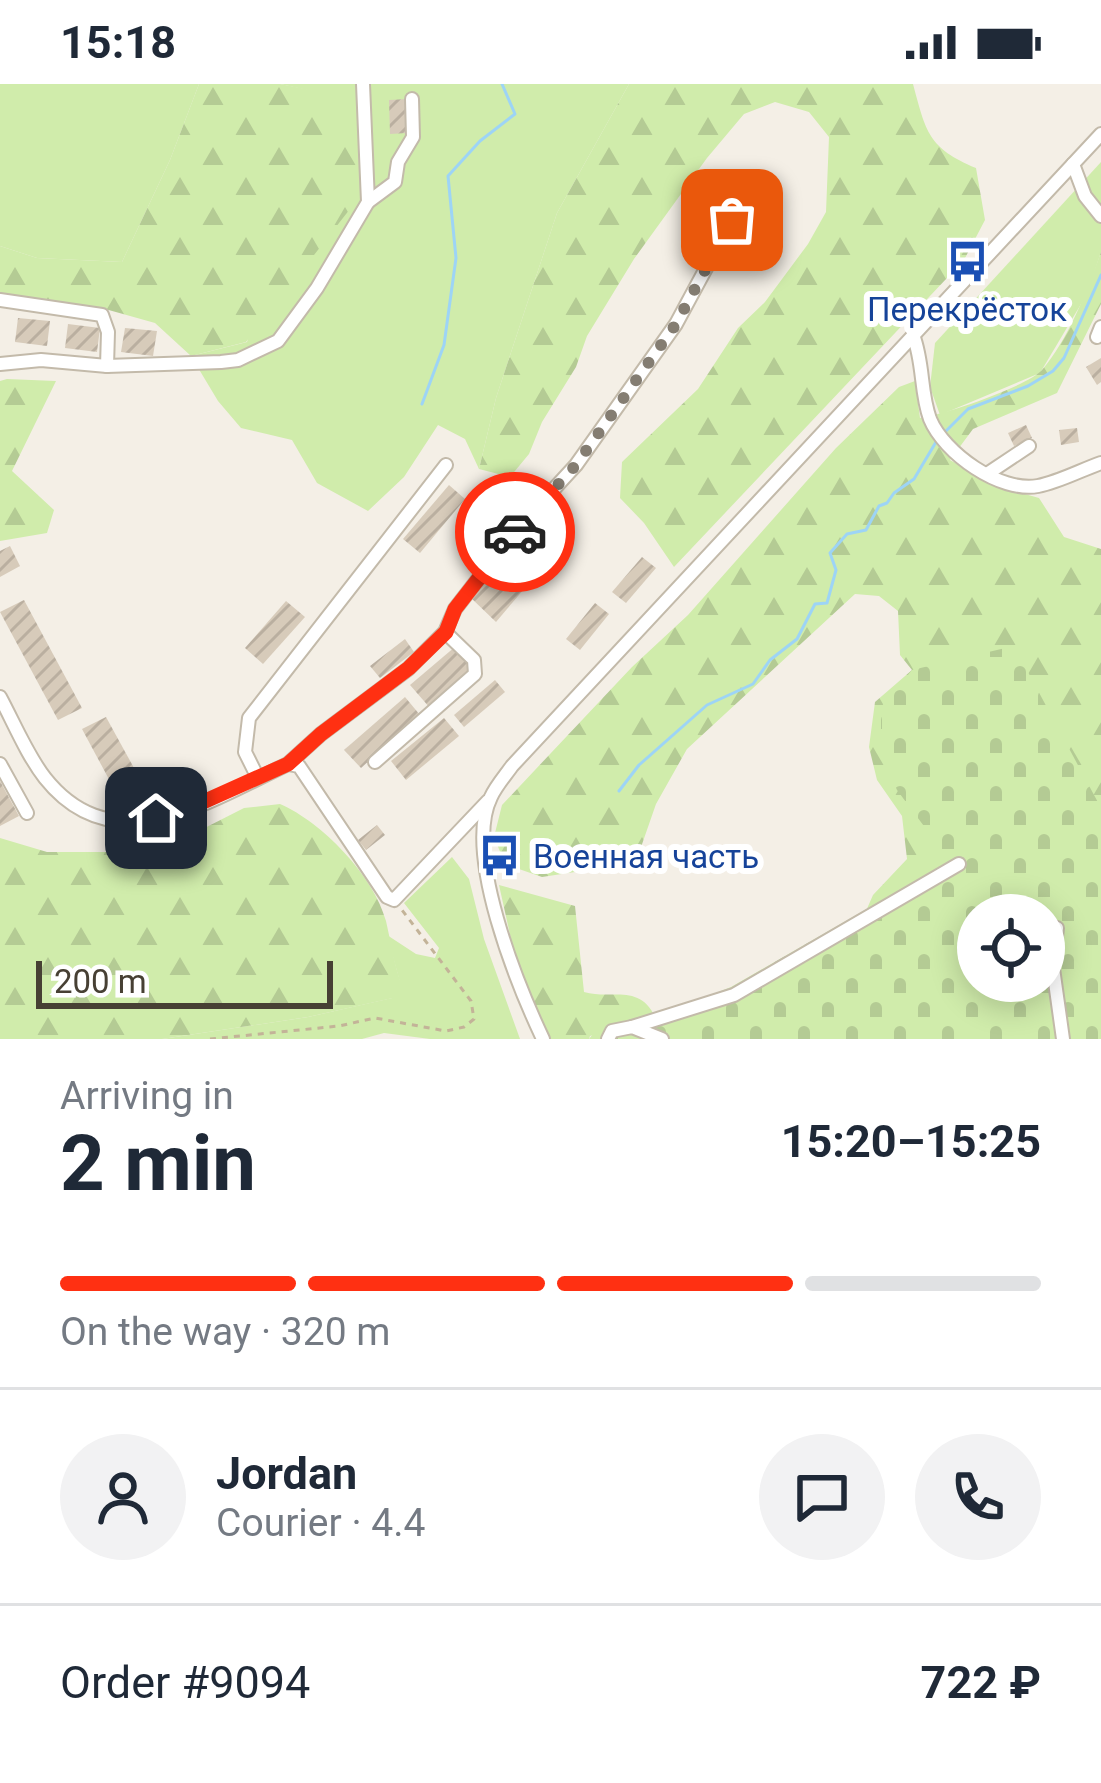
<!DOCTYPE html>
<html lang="en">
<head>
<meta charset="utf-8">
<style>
	:root { --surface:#fff; --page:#f2f2f3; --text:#1f2937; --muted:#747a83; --line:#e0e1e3; --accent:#ff3012 }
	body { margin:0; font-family:Roboto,sans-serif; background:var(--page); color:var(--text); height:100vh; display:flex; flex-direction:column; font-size:45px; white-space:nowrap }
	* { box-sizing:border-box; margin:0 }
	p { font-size:39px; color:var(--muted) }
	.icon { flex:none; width:66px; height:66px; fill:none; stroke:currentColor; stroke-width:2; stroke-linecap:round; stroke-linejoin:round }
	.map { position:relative; height:955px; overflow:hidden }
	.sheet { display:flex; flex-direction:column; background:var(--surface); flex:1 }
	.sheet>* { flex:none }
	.fabs { position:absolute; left:957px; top:810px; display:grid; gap:24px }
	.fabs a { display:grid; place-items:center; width:108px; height:108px; border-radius:50%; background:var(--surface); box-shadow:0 6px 30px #0003; font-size:60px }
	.scale { position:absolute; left:36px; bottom:30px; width:297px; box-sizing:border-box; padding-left:12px; border:6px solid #474034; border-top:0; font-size:33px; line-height:42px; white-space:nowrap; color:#474034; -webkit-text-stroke:9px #fff; paint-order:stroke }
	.pin { position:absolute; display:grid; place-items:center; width:102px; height:102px; color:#fff; margin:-51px; border-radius:24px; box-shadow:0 6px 18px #0006 }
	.courier { position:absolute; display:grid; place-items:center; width:120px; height:120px; margin:-60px; border:9px solid #ff3012; border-radius:50%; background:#fff; color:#222; box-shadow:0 3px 15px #0007 }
	.overview em { font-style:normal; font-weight:700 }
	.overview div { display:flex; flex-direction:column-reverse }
	.overview { display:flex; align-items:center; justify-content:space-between; height:204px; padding:0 60px }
	h1 { font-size:78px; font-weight:700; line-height:90px }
	.bar { display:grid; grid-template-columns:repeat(4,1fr); gap:18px 12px; align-content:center; height:144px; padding:0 60px }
	.bar i { height:15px; border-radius:9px; background:var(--line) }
	.bar .active { background:var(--accent) }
	.bar p { grid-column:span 4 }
	.line { display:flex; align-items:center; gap:30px; padding:0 60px; border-top:3px solid var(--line) }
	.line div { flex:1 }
	.round { display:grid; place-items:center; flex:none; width:126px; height:126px; border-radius:63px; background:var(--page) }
	.status { display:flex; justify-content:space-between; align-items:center; height:84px; padding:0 60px; background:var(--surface); direction:ltr }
	.status svg { height:33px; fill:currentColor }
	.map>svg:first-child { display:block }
	.green { fill:#d0ecab }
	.forest { fill:url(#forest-firs); fill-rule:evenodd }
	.cemetery { fill:url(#cemetery-stones); fill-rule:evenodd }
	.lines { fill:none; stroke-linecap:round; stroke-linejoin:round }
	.stream { stroke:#9dd4f6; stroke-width:3 }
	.building { fill:url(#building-hatch) }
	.minor-casing { stroke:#c3baaa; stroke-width:16 }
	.path { stroke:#c3b398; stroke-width:3; stroke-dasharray:6 6; stroke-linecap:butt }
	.minor { stroke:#fff; stroke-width:12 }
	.done { stroke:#847d72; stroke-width:12; stroke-dasharray:0 21.6 }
	.route { stroke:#ff3012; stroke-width:15 }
	.labels { text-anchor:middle; stroke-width:12; stroke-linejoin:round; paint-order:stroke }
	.transit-label { font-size:33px; fill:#164399; stroke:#fff }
</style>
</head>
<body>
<div class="status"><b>15:18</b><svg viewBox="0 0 49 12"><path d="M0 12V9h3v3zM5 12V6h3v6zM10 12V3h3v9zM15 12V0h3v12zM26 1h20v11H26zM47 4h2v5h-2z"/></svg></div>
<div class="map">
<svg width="1101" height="955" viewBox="0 0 1101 955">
	<defs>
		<pattern id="forest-firs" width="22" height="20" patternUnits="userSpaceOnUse" patternTransform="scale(3)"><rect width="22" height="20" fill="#d0ecab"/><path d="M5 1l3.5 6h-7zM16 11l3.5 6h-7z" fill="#b4cb94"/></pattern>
		<pattern id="cemetery-stones" width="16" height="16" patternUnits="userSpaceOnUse" patternTransform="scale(3)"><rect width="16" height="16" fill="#d0ecab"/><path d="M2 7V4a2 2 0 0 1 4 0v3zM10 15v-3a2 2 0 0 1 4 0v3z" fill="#b4cb94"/></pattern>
		<pattern id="building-hatch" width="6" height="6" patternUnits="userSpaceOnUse" patternTransform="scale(3)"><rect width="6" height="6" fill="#d7cbba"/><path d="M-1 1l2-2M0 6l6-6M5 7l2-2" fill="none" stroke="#baafa0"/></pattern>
	</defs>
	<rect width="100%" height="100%" fill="#f4efe6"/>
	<g class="green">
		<polygon points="0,0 199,0 170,76 122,178 37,174 0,162"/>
		<polygon points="280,0 629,0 557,129 496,314 479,385 465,355 438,341 404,393 368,427 317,399 292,356 241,344 218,317 191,272 247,258 321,9"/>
		<polygon points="1101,78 1101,168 1087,210 1040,289 940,331 930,303 935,259"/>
		<polygon points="452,773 469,795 484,855 520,955 430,955 384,949 362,955 162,955 308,933 392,914 401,902 387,851 416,870 435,874 439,864 404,819"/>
	</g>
	<g class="forest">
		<polygon points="199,0 280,0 321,8 356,65 357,116 246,258 191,272 155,239 98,223 0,212 0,162 37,174 122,178 170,76"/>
		<path d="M629 0H913C926 48 928 64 976 84L985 136 964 176 674 483 644 439 620 414 622 378 698 305 738 244 765 218 808 160 826 128 829 53 809 28 775 18 744 30 707 74 634 175 587 252 576 283 542 338 529 370 510 393 479 385 496 314 557 129Z"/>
		<path d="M1101 168V220L1057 309 973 345 950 376 997 402 1039 414 1064 453 1101 465V955L855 852 873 811 907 775 902 732 877 696 869 663 875 618 912 586 900 571 898 527 879 512 855 510 687 665 656 720 640 766 608 783 542 793 516 784 501 770 494 753 502 721 632 583 688 531 836 364 899 303 915 297 920 334C943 331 1028 302 1042 286 1068 256 1088 205 1101 168ZM978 831H1044V897H978Z"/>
		<polygon points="7,295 56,297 12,387 54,426 47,449 0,457 0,297"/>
		<path d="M280 720C322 738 374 792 386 837 391 859 394 880 402 902L393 914 308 933 162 955H0V754L47 768H114L183 755 244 724Z"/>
		<path d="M499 801 575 822 584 908C610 916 640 899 655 933L590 952 589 955H549L517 882Z"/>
	</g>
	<path class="cemetery" d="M1014 562 1101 724V955H589L597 945 655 933 731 903 950 777 897 706 881 670V623L912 586ZM978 831H1044V897H978Z"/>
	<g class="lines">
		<g class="stream">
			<polyline points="422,320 444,261 456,174 448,92 480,57 515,30 502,0"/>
			<polyline points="942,351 968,325 1028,302 1053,287 1064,274 1101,191"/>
			<polyline points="619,707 639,681 707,621 753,600 770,576 797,555 815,520 827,519 836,486 830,469 847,450 866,446 879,422 887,419 894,409 914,395 936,358"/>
		</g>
	</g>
	<g class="building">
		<polygon points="407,15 407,49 390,50 389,16"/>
		<polygon points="757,142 780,160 771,169 749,152"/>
		<polygon points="18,234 50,237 47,262 15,258"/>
		<polygon points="68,240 100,244 97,268 65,264"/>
		<polygon points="125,244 157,247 153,272 121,268"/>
		<polygon points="1101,274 1101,298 1097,301 1086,283"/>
		<polygon points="1026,341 1032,354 1014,362 1008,349"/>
		<polygon points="1077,344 1079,358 1061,361 1059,346"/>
		<polygon points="449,401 465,415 420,469 403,455"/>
		<polygon points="516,461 541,485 496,538 470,513"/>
		<polygon points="10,462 20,482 0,493 0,467"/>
		<polygon points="642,473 656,484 626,519 612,508"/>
		<polygon points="24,516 82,624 58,636 0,528"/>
		<polygon points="286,517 305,533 263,580 245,564"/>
		<polygon points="595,519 609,530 580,566 566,555"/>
		<polygon points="405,555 414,568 380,594 370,582"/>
		<polygon points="456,562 475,585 430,624 410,601"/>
		<polygon points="495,596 505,608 464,643 454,631"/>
		<polygon points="405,613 420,631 361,684 344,666"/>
		<polygon points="106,633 151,715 126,727 82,645"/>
		<polygon points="444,634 459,652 406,696 391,677"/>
		<polygon points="0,697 19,732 0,742"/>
		<polygon points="377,741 385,751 366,766 358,756"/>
	</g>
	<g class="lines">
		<defs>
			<g id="minor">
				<polyline points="1073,80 1085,112 1101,132"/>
				<polyline points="368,118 395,98 398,78 413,53 412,15"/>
				<polyline points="0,216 102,231 108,248 107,282"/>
				<path d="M913 251C924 279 920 308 930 335 944 369 1000 409 1038 402 1059 398 1081 386 1101 379"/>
				<polyline points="1097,253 1101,243"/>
				<polyline points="0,280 41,276 107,282 221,278 238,276 278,257 317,204 368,118 363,0"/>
				<polyline points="987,390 1029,362"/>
				<path d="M0 613C14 639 27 671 45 694 114 781 209 717 288 680L299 682 387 813 394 816 488 717"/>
				<polyline points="375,678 475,590 474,576 445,548"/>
				<polyline points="0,680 27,729"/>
				<polyline points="288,680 321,650 408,585 445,548 455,525 518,444 576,381 676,240 732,136 762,118"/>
				<polyline points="258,694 245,668 249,634 446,381"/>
				<polyline points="1057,844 1053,884 1063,955"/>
				<polyline points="632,943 734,911 959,780"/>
				<path d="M543 955C518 902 463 769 491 713 496 702 505 692 512 682L1101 50"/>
				<polyline points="608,955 612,947 632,943 662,955"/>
			</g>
		</defs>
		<use href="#minor" class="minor-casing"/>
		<polyline class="path" points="210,955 339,942 375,934 446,947 464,943 474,935 471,917 402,826"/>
		<use href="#minor" class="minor"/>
	</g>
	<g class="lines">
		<polyline class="done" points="515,448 576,381 676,240 732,136"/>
		<polyline class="route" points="156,734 183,727 288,680 321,650 409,584 446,548 455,525 515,448"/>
	</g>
	<defs>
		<symbol id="bus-bare" viewBox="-9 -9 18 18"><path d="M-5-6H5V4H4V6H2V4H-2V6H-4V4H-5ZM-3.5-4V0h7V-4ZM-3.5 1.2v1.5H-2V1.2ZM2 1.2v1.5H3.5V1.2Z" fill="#1a4fb4" stroke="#fff" stroke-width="2.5" paint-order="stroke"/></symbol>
	</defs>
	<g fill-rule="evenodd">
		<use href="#bus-bare" x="938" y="148" width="59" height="59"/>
		<use href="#bus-bare" x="470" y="742" width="59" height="59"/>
	</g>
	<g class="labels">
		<g class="transit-label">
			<text x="967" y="237">Перекрёсток</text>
			<text x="533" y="784" text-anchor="start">Военная часть</text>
		</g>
	</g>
</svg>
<div class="fabs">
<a><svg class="icon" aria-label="locate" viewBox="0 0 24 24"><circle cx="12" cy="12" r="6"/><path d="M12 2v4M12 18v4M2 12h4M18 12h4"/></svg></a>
</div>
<div class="scale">200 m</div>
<div class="pin" style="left:732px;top:136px;background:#ea580c"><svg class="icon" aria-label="bag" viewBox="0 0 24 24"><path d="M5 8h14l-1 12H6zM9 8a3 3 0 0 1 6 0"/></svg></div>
<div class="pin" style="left:156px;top:734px;background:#1f2937"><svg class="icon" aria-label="home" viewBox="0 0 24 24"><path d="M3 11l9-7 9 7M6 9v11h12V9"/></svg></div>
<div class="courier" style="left:515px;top:448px"><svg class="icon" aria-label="car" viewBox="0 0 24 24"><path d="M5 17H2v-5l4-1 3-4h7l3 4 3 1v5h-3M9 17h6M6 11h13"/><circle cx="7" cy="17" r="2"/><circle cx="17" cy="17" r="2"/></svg></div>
</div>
<section class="sheet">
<div class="overview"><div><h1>2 min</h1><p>Arriving in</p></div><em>15:20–15:25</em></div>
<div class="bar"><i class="active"></i><i class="active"></i><i class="active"></i><i></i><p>On the way · 320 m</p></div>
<div class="line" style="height:216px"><a class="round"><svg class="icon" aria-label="person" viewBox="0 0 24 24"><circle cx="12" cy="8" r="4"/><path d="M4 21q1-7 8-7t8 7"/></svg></a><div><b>Jordan</b><p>Courier · 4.4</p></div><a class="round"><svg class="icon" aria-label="chat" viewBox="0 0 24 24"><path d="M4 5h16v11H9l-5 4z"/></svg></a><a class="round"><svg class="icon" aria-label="phone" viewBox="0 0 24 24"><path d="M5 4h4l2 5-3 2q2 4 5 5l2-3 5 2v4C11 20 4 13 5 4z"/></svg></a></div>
<div class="line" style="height:156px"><div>Order #9094</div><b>722 ₽</b></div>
</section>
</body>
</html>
